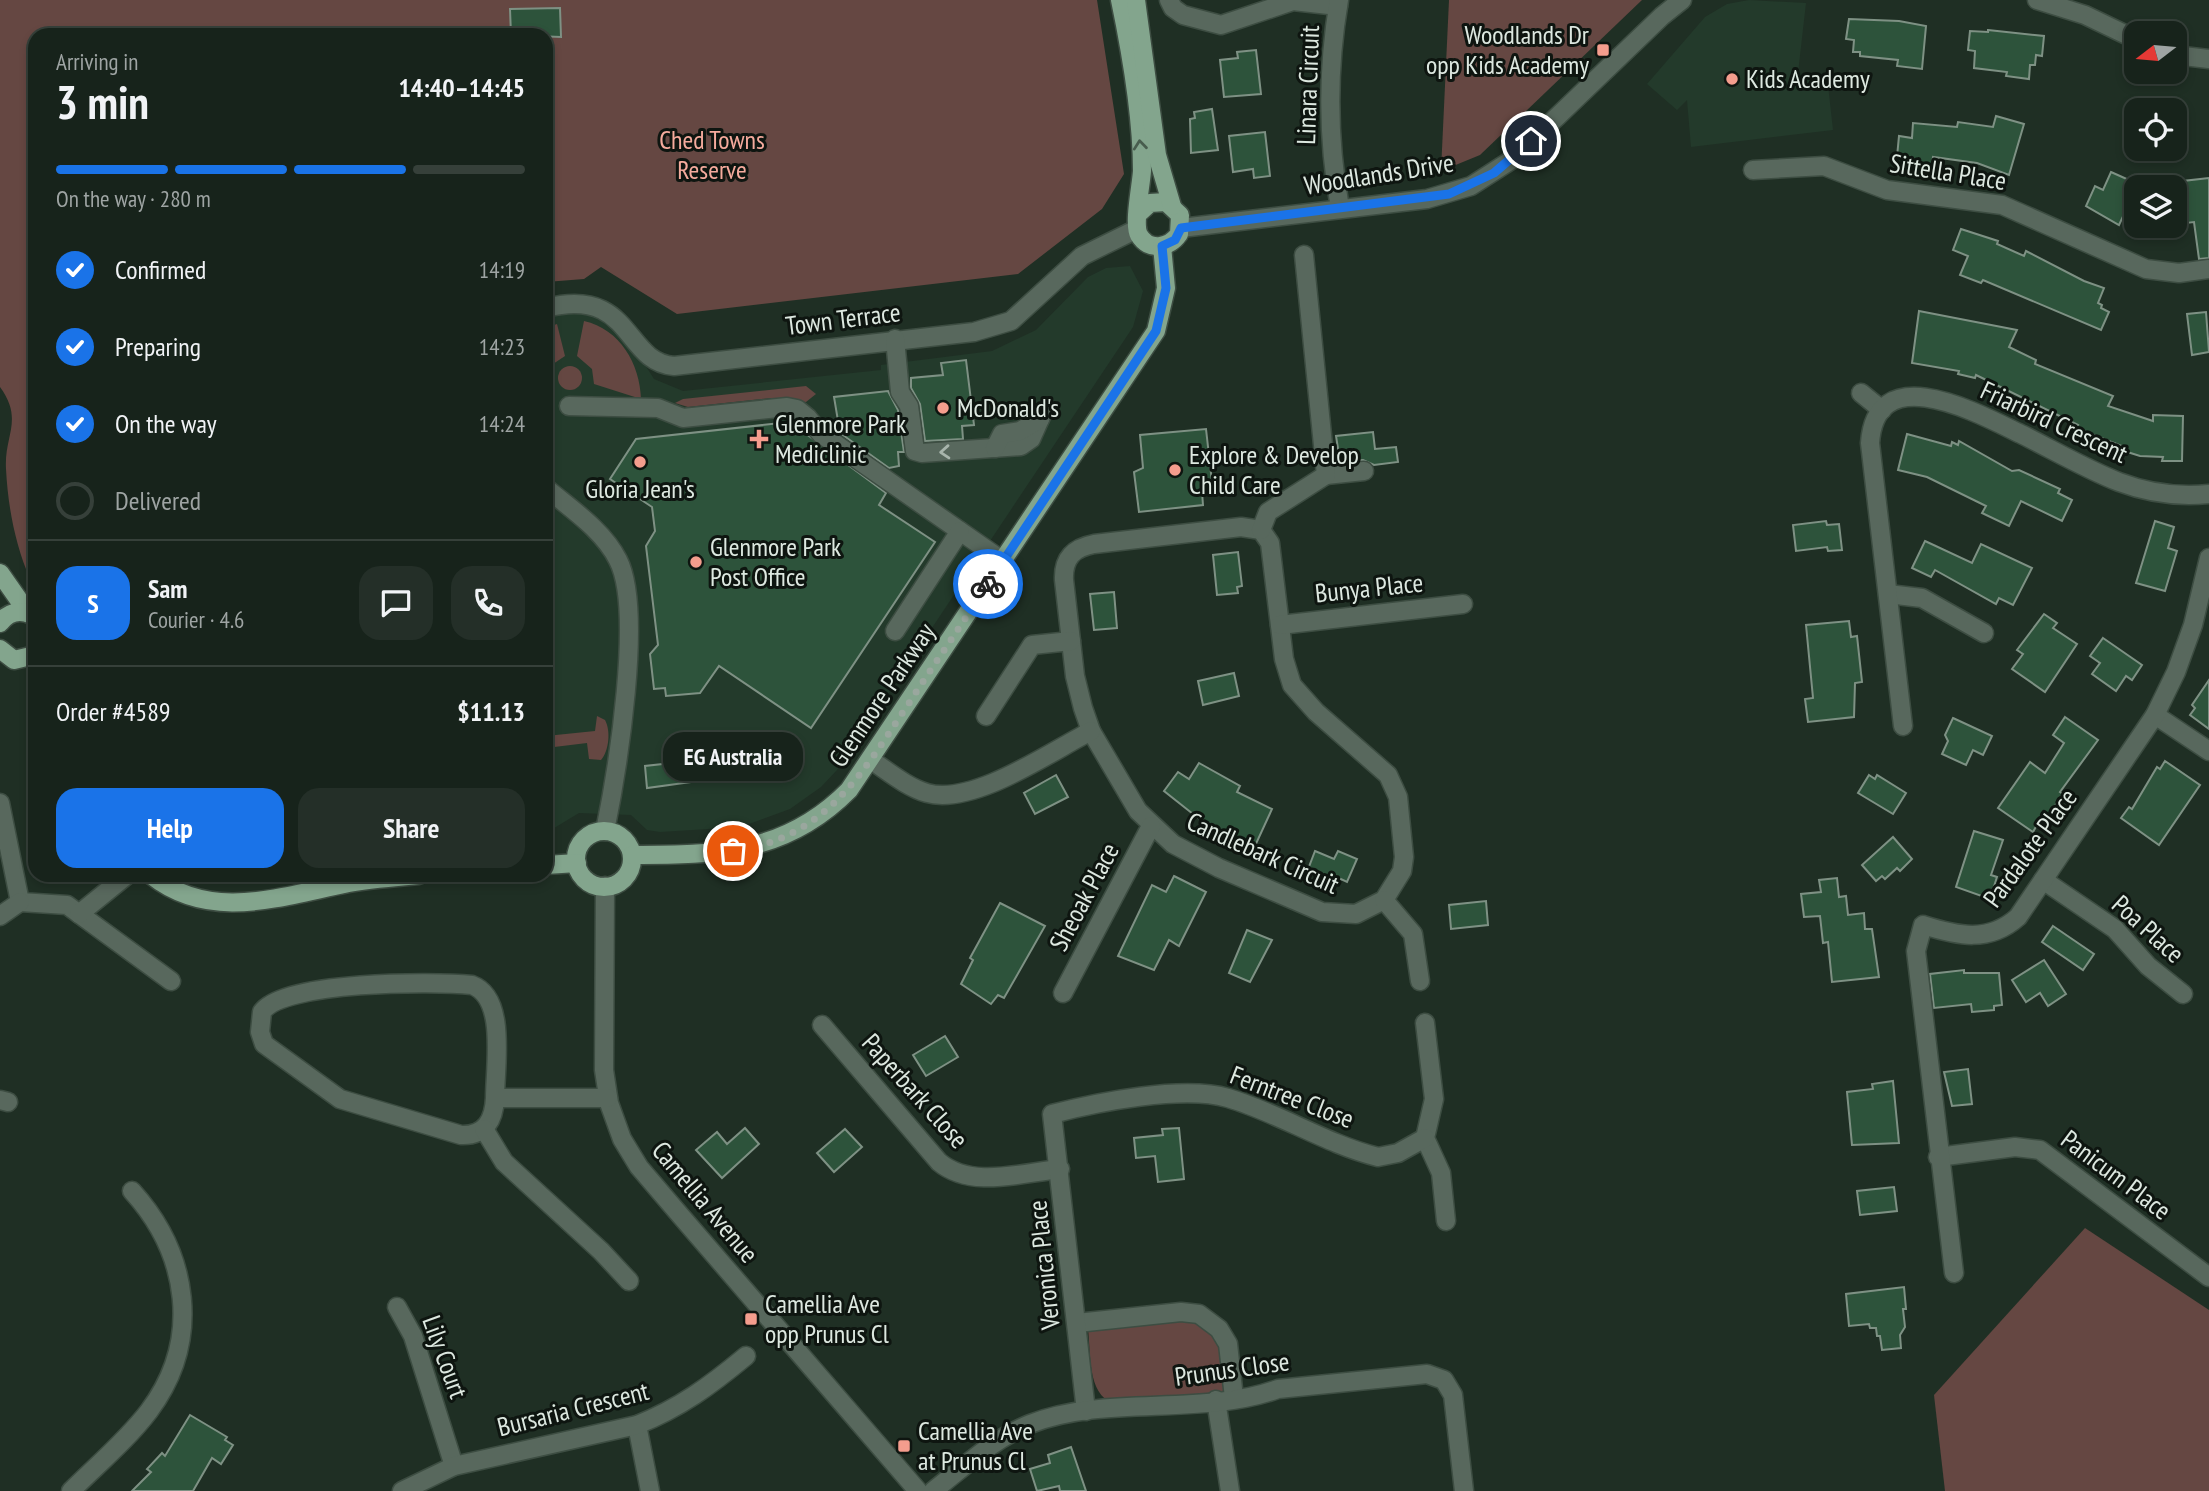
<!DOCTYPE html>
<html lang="en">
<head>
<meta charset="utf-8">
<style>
	:root { --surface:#17231b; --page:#242f28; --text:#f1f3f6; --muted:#9ea4a3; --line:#36403a; --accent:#1a73e8 }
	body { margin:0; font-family:"PT Sans Narrow",sans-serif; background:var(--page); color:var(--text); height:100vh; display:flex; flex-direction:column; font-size:26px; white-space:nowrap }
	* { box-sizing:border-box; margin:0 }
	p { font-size:23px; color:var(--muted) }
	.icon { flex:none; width:38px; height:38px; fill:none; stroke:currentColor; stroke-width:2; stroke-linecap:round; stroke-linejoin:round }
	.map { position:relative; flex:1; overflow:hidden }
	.side { position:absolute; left:28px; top:28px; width:525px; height:854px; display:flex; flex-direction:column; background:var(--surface); border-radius:21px; box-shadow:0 4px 10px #0003,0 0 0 2px var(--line) }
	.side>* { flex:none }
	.needle { width:46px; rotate:254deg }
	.fabs { position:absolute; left:2124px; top:21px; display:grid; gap:14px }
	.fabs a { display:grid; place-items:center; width:63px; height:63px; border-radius:14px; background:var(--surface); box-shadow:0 4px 10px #0003,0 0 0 2px var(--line); font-size:35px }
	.pin { position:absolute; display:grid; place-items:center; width:60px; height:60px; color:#fff; margin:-30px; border:4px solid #fff; border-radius:50%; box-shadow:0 2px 7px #0007 }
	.courier { position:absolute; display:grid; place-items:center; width:70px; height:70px; margin:-35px; border:5px solid #1a73e8; border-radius:50%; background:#fff; color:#222; box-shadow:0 2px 9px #0007 }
	.bubble { position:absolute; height:49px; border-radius:21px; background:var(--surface); box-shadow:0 4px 10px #0003,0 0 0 2px var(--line); font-size:23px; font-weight:700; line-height:49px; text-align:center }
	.summary em { font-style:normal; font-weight:700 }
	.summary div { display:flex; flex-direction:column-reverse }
	.summary { display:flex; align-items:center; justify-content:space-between; height:119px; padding:0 28px }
	h1 { font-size:46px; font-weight:700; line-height:52px }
	.bar { display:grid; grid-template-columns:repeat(4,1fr); gap:10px 7px; align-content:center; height:84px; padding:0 28px }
	.bar i { height:9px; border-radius:5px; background:var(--line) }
	.bar .on { background:var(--accent) }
	.bar p { grid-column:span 4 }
	.line { display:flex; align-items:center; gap:18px; padding:0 28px; border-top:2px solid var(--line) }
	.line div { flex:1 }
	.round { display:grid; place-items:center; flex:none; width:74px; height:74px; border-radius:21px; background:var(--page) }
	ol { padding:0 28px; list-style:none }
	li { display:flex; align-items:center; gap:21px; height:77px }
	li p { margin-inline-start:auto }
	li .icon { padding:7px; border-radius:50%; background:var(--accent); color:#fff; stroke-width:4 }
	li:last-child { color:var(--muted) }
	li i { width:38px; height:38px; border:4px solid var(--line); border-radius:50% }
	.action { display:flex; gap:14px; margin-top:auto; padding:14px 28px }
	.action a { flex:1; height:80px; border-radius:21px; background:var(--accent); color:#fff; font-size:28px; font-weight:700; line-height:80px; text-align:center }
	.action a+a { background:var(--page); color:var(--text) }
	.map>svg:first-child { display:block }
	.built { fill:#233a2b }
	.green { fill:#654742 }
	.building { fill:#2d533b; stroke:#7e9184; stroke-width:2 }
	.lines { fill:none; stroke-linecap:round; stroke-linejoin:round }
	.minor-casing { stroke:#3d4d42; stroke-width:21 }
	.major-casing { stroke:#3d4d42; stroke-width:21 }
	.minor { stroke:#58685d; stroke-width:18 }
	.major { stroke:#83a58d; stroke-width:18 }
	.oneway { stroke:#485d4e }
	.oneway2 { stroke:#a8b5ac }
	.done { stroke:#9aa79e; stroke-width:7; stroke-dasharray:0 12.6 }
	.route { stroke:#1a73e8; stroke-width:9 }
	.poi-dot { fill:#f49d8d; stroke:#0e1510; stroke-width:2.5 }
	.labels { text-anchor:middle; stroke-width:6; stroke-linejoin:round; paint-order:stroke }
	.poi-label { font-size:26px; fill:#dde8e0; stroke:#0e1510; text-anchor:start }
	.street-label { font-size:26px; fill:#dde8e0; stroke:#0e1510 }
	.park-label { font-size:26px; fill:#f5ab9d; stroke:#0e1510 }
</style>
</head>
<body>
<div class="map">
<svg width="2209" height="1491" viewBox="0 0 2209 1491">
	<rect width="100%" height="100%" fill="#1f2f24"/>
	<g class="built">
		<polygon points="1749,0 1806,3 1798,73 1828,85 1833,130 1691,147 1687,100 1677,110 1647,84 1705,17 1727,4"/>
		<polygon points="1130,266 1143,291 1133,327 837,770 821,787 790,809 741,827 660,832 647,830 631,815 579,813 546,833 546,315 561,310 606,318 625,333 654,379 683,391 881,370 881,365 992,351 1036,330 1088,277 1106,268"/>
	</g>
	<g class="green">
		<path d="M0 0H1097L1124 174 1102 209 1018 274 677 314 601 267 584 279 546 282V35H35V584L30 579C15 544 8 507 6 469 4 435 24 420 0 387Z"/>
		<polygon points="1449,0 1642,0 1480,155 1441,171"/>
		<path d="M584 321C620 329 640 364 641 399L594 384 592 369 577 356Z"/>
		<polygon points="557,324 565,356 550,366 546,383 546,328"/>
		<circle cx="570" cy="378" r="12"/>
		<polygon points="806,386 816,394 806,402 772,398 688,407 675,403 683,399"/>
		<path d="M597 716 605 720C611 731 609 751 601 760L589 759 587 743 546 748V736L595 731Z"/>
		<polygon points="2085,1228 2209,1310 2209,1491 1945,1491 1934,1395"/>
		<path d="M1178 1319C1225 1325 1222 1351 1227 1391L1113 1403C1087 1394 1091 1353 1088 1329Z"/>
	</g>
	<g class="building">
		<polygon points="560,8 561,37 511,35 510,9"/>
		<polygon points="1849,19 1899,21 1926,26 1922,69 1897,66 1898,60 1860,56 1860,52 1853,52 1854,40 1846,39"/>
		<polygon points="1988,30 2044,36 2042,56 2036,55 2035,65 2030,65 2029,79 2006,76 2007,72 1974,68 1975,51 1968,50 1970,31 1988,32"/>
		<polygon points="1256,50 1261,94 1224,97 1220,60 1238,58 1237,52"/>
		<polygon points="1212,109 1218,150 1191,153 1190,119 1195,118 1194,112"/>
		<polygon points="1996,116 2024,124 2009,175 1977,163 1933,157 1932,165 1897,157 1899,136 1912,138 1913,123 1957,127 1958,122 1993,127"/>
		<polygon points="1265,132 1270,176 1254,178 1253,169 1233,172 1229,136"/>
		<polygon points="2111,172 2138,184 2119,225 2086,206 2095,186 2103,190"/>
		<polygon points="2209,178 2209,258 2199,259 2194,222 2177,224 2175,196 2185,195 2183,181"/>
		<polygon points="1961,229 1998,241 1997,244 2024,256 2026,251 2084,281 2104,288 2098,303 2102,305 2101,308 2109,312 2101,330 1983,280 1981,283 1960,275 1968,256 1953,250"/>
		<polygon points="1919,311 2017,330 2009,347 2036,360 2035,364 2113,396 2108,406 2153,421 2153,415 2183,416 2182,461 2162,461 2163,457 2140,456 2121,450 2122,446 2076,428 2078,425 1976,375 1975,378 1958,374 1959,371 1912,363"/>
		<polygon points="2206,312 2209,352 2192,355 2187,314"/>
		<polygon points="966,360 974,425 962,426 963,439 925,441 920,404 911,388 911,378 943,375 941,363"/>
		<polygon points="888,391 898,410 904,452 898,452 899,466 889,468 840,433 834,397"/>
		<polygon points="790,422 886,493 879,505 935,542 811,728 719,666 700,693 666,696 665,688 654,689 650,654 658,645 646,546 655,531 652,507 610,479 636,439"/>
		<polygon points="1206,429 1213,491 1202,492 1203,505 1139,512 1134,472 1143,468 1140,435"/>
		<polygon points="1373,432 1375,449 1396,447 1398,462 1374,465 1363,460 1343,462 1343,454 1339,455 1336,436"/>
		<polygon points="1907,434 1951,446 1952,442 1958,445 1959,441 2012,471 2019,470 2060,489 2058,493 2072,500 2062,521 2021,501 2009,526 1982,513 1986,506 1927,477 1898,470"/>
		<polygon points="1826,521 1827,525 1839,524 1842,550 1828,551 1827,547 1796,551 1793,525"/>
		<polygon points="2155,521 2174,527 2168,548 2177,551 2165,591 2136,583"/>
		<polygon points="1925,541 1972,563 1981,544 2032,568 2013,605 1999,598 1996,604 1935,570 1931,577 1912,568"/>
		<polygon points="1238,552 1242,586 1237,587 1238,593 1217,595 1213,555"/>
		<polygon points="1114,592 1117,628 1094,630 1090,594"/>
		<polygon points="2044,614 2057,623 2053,628 2077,644 2045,692 2012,669 2023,654 2017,650"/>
		<polygon points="1849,621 1851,637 1857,636 1862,682 1855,683 1854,717 1808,722 1805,699 1813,698 1806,625"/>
		<polygon points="2103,638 2142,665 2132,680 2126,676 2116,691 2092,674 2100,663 2090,656"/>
		<polygon points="1234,673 1239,696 1203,705 1198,681"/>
		<polygon points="2209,680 2209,729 2190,715 2195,708 2192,705"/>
		<polygon points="2065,717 2098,740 2060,792 2063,794 2042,825 2038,823 2033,832 1998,808 2030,762 2045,773 2064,743 2053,735"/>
		<polygon points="1953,718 1992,736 1983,755 1973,750 1966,765 1942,754 1948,741 1945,735"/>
		<polygon points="726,757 728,777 647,788 645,766"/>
		<polygon points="2165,761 2200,785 2159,845 2121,818 2129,807 2132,809 2157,767 2160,769"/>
		<polygon points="1199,763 1240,786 1237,792 1272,809 1255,846 1249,843 1247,847 1213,829 1214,826 1198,818 1164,791 1178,772 1189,779"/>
		<polygon points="1056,775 1068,797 1035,814 1024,793"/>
		<polygon points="1869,775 1875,779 1877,775 1906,793 1893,814 1858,793"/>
		<polygon points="1974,831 2003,840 1991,875 1997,877 1990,899 1956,887"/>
		<polygon points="1893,837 1912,859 1900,871 1897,868 1885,879 1882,876 1876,881 1862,865"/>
		<polygon points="1315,851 1334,859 1338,851 1357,859 1347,882 1341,879 1338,885 1307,872"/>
		<polygon points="1174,876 1206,892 1179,946 1169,940 1154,970 1118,956 1152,885 1166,892"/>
		<polygon points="1837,878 1839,897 1846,896 1848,915 1864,913 1865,929 1872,929 1879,977 1832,982 1828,942 1823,943 1820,916 1804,917 1801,894 1821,892 1819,880"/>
		<polygon points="1486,901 1488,925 1451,929 1449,905"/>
		<polygon points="1000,903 1045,926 1004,998 998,995 991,1004 961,984 973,960 970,958"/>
		<polygon points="2053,926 2094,954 2083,970 2042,942"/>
		<polygon points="1247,930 1272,940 1250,982 1229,973"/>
		<polygon points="2044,960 2066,994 2048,1006 2040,993 2026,1002 2012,980"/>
		<polygon points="1964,970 1964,973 1999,973 2002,1005 1994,1006 1994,1010 1972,1012 1971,1004 1934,1008 1930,974"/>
		<polygon points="945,1036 958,1057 926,1076 913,1055"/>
		<polygon points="1968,1069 1972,1104 1952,1106 1944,1072"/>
		<polygon points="1893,1081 1899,1143 1852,1145 1847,1092 1873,1089 1872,1084"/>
		<polygon points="745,1128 759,1144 722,1178 696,1150 717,1132 727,1144"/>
		<polygon points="1179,1128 1184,1179 1158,1182 1155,1156 1136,1158 1134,1138 1163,1135 1162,1129"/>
		<polygon points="845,1129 862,1147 834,1172 817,1153"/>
		<polygon points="1894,1187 1897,1211 1860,1215 1857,1191"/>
		<polygon points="1904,1287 1906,1309 1903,1309 1905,1327 1900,1335 1901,1348 1882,1350 1880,1336 1877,1336 1876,1328 1870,1328 1869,1324 1849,1326 1846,1294"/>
		<polygon points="190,1415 227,1437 225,1440 233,1445 221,1464 212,1458 193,1491 132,1491 151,1472 147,1469 162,1453 165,1456"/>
		<polygon points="1071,1447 1086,1491 1060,1491 1059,1486 1037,1491 1030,1469 1050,1463 1048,1455"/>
	</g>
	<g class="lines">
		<defs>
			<g id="minor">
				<polyline points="1169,0 1173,8 1183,15 1221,25 1293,1 1338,6"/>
				<path d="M1339 0C1327 70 1327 137 1340 208"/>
				<polyline points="2037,0 2085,15 2137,40"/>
				<polyline points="2175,55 2209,59"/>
				<polyline points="1753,170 1824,166 1887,190 2002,205 2146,269 2179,273 2209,269"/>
				<polyline points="1181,228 1427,199 1471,186 1513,159 1662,16 1682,0"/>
				<path d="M546 308C633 286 623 362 674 366L974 332 1011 321 1082 256 1137 229"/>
				<polyline points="895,339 900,392 909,406 915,451 922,453 1021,446 1031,439 1043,412"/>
				<polyline points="1861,393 1882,410"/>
				<polyline points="569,406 658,408 683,418 787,407 797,409 808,418 821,434 1003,561"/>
				<polyline points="995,448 1002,434 1020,431 1040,419"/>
				<polyline points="1326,475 1364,471"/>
				<path d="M546 488C571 509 603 530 618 560 644 610 617 772 605 831"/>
				<path d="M1241 527 1261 530 1270 543 1284 659 1292 685 1316 712 1388 775 1398 797 1404 857 1402 871 1384 900 1356 914 1322 912 1219 868 1173 844 1138 811 1091 731 1083 708 1075 676 1064 580C1063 558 1073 548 1094 544Z"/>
				<polyline points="1261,530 1268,512 1326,475 1304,255"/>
				<polyline points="1888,594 1922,598 1984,633"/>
				<polyline points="1280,625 1463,604"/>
				<polyline points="895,631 960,531"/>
				<polyline points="2155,715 2209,751"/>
				<polyline points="986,716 1032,645 1071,641"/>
				<path d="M1903 726 1870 443C1876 356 1981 415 2023 435 2055 451 2086 469 2119 482 2148 493 2179 497 2209 494"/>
				<path d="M871 760C889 772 907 787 927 793 973 806 1050 752 1091 731"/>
				<polyline points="0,803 20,902 67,905 171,981"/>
				<polyline points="2043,880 2115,929 2148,966 2183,994"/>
				<polyline points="605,886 604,1070 609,1103 622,1139 639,1167 680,1215 918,1491"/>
				<polyline points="1384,900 1413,934 1420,981"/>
				<polyline points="79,914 127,875"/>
				<polyline points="0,916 20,902"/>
				<polyline points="1063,993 1151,826"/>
				<polyline points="1425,1023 1434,1099 1425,1138 1441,1173 1446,1221"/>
				<path d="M822 1025 939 1162C971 1189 1021 1173 1060 1169"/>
				<path d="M495 1098C495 1066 507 998 472 985 434 981 282 981 262 1012L260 1032 264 1044 340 1099 461 1135C486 1136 494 1119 495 1098H608"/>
				<polyline points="0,1100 8,1102"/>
				<polyline points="484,1129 504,1162 601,1251 629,1281"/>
				<polyline points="1938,1157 2015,1147 2040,1150 2209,1277"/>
				<path d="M1954 1273 1916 951 1923 925C1958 936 1989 943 2018 917L2155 715 2176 672 2193 625 2209 558"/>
				<polyline points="397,1307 413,1336 454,1466"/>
				<polyline points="1077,1323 1181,1312 1199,1314 1219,1329 1228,1344 1234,1398"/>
				<polyline points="1216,1400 1230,1491"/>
				<path d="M1086 1411 1052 1114C1098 1102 1183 1085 1228 1098 1279 1113 1326 1144 1378 1157L1398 1153 1425 1138"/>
				<polyline points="637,1425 650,1491"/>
				<path d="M71 1491C97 1465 127 1440 149 1411 202 1340 189 1254 132 1191"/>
				<path d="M402 1491 454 1466 637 1425C680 1408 711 1385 746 1356"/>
				<path d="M933 1491C964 1467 993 1439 1030 1424 1107 1394 1201 1417 1278 1389L1427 1374 1444 1380 1453 1395 1464 1491"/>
			</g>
			<g id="major">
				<path d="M1120 0C1131 53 1142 117 1142 171 1141 186 1133 224 1139 235 1149 252 1169 248 1179 234L1180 215 1166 202 1150 203 1139 213"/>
				<polyline points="1136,0 1157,155 1172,206"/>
				<polyline points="0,573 28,613"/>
				<path d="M0 623C8 612 20 609 32 615"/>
				<polyline points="0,649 14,660 35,655"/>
				<circle cx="604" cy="859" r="28"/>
				<path d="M632 855C717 855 786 854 849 790L1156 331 1166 288 1162 246"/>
				<polyline points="546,865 577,863"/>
				<path d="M151 875C211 923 282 896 349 883 372 879 395 877 419 875"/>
			</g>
		</defs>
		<use href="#minor" class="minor-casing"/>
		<use href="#major" class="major-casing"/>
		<use href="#minor" class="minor"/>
		<use href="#major" class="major"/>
	</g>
	<defs><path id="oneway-chevron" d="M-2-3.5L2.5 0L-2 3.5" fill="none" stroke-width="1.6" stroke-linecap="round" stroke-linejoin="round" transform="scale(1.75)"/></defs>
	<use class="oneway" href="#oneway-chevron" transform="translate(1140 145) rotate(-96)"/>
	<use class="oneway2" href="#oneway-chevron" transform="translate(945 452) rotate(176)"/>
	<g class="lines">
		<path class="done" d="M733 851C826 838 861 775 909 703 935 663 962 624 988 584"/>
		<polyline class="route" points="988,584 1156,331 1166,288 1162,246 1175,240 1181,228 1449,194 1494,173 1531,141"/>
	</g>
	<g class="poi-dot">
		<rect x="1596" y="43" width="14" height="14" rx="3.5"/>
		<circle cx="1732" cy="79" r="7"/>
		<circle cx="943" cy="408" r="7"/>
		<path d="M755.5 428.5h7v7h7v7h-7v7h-7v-7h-7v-7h7z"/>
		<circle cx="640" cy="462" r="7"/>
		<circle cx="1175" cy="470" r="7"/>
		<circle cx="696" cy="562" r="7"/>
		<rect x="744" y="1312" width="14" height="14" rx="3.5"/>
		<rect x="897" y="1439" width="14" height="14" rx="3.5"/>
	</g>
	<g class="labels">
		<g class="poi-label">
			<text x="1589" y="44" text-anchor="end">Woodlands Dr<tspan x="1589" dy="30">opp Kids Academy</tspan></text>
			<text x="1746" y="88">Kids Academy</text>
			<text x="957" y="417">McDonald's</text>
			<text x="775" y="433">Glenmore Park<tspan x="775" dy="30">Mediclinic</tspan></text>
			<text x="1189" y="464">Explore &amp; Develop<tspan x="1189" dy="30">Child Care</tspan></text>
			<text x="640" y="498" text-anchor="middle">Gloria Jean's</text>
			<text x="710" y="556">Glenmore Park<tspan x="710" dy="30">Post Office</tspan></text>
			<text x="765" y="1313">Camellia Ave<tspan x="765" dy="30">opp Prunus Cl</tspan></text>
			<text x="918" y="1440">Camellia Ave<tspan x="918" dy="30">at Prunus Cl</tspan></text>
		</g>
		<g class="street-label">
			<text transform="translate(1308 85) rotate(-88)" y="9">Linara Circuit</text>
			<text transform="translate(1948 172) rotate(9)" y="9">Sittella Place</text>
			<text transform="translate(1379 174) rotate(-9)" y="9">Woodlands Drive</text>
			<text transform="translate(843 319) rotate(-7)" y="9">Town Terrace</text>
			<text transform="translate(2054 422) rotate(25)" y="9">Friarbird Crescent</text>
			<text transform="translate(1369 588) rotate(-6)" y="9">Bunya Place</text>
			<text transform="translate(882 695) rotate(-56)" y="9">Glenmore Parkway</text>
			<text transform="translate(2030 848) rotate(-54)" y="9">Pardalote Place</text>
			<text transform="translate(1263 853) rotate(24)" y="9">Candlebark Circuit</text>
			<text transform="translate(1084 897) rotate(-62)" y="9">Sheoak Place</text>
			<text transform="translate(2148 929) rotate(42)" y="9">Poa Place</text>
			<text transform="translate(915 1091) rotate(48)" y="9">Paperbark Close</text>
			<text transform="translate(1292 1097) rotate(21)" y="9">Ferntree Close</text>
			<text transform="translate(2116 1175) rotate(37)" y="9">Panicum Place</text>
			<text transform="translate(705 1202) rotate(50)" y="9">Camellia Avenue</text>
			<text transform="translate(1044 1265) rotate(-96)" y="9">Veronica Place</text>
			<text transform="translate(445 1357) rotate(70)" y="9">Lily Court</text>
			<text transform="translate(1232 1369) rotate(-8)" y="9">Prunus Close</text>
			<text transform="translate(573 1409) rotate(-14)" y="9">Bursaria Crescent</text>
		</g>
		<g class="park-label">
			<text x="712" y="149">Ched Towns<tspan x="712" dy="30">Reserve</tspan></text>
		</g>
	</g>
</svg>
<div class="fabs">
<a><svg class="needle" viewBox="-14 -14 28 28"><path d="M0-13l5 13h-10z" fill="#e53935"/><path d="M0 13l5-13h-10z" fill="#9ea4a3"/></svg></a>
<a><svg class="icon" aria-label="locate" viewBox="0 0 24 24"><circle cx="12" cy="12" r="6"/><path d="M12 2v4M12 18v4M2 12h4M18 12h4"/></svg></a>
<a><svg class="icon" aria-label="layers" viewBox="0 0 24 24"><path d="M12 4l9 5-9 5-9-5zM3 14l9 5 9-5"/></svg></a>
</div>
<div class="pin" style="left:733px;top:851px;background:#ea580c"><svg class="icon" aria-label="bag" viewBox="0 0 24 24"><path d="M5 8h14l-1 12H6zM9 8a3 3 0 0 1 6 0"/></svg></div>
<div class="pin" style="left:1531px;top:141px;background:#1f2937"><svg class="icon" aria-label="home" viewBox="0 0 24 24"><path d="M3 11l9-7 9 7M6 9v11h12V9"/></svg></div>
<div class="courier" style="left:988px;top:584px"><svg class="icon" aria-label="bike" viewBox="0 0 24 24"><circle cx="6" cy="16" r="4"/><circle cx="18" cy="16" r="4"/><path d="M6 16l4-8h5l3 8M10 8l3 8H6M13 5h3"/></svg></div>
<div class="bubble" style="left:663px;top:732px;width:140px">EG Australia</div>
<section class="side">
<div class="summary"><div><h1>3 min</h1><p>Arriving in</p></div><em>14:40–14:45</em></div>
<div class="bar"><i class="on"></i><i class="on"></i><i class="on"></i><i></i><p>On the way · 280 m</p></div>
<ol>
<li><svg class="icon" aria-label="check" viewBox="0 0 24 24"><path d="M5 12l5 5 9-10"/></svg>Confirmed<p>14:19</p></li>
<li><svg class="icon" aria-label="check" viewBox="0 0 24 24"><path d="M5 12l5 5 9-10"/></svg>Preparing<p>14:23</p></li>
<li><svg class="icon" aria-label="check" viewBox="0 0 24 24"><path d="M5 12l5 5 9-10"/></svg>On the way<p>14:24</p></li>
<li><i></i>Delivered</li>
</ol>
<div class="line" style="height:126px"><b class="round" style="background:var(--accent);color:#fff">S</b><div><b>Sam</b><p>Courier · 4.6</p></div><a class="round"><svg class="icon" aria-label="chat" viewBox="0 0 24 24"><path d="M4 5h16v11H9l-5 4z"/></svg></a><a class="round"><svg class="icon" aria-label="phone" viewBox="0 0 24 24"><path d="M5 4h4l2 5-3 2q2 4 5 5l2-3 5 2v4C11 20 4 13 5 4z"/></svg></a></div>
<div class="line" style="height:91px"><div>Order #4589</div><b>$11.13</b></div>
<div class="action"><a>Help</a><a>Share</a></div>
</section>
</div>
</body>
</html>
